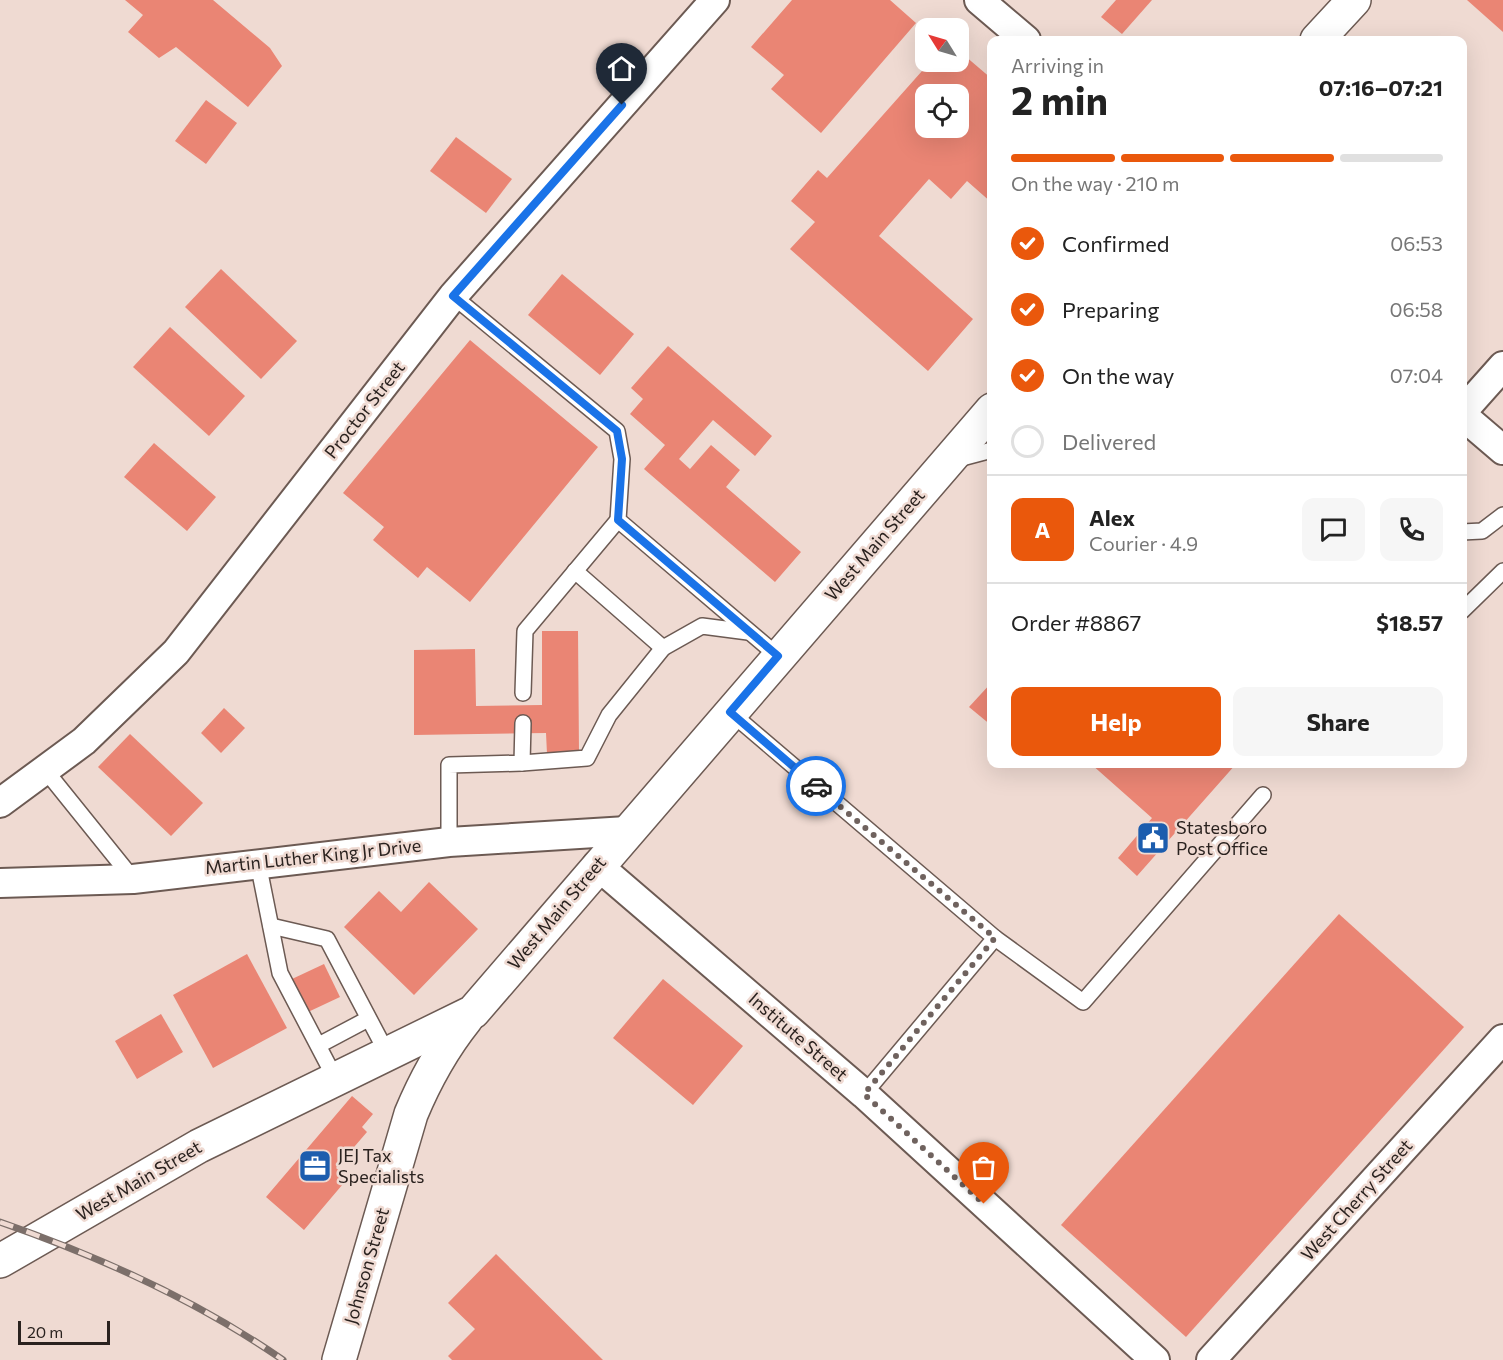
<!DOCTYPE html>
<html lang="en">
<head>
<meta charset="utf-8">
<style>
	:root { --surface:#fff; --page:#f6f6f6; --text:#222; --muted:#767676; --line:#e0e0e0; --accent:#ea580c }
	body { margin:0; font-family:Commissioner,sans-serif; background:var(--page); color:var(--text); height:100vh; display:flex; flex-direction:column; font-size:22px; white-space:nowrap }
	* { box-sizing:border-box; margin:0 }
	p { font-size:20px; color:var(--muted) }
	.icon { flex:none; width:33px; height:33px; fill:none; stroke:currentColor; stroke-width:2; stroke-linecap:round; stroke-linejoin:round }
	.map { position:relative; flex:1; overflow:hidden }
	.sheet { position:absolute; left:987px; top:36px; width:480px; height:732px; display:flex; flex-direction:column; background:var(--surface); border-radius:12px; box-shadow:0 6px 24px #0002 }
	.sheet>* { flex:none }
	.needle { width:39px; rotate:307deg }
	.buttons { position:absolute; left:915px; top:18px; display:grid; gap:12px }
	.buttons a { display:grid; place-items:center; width:54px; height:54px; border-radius:12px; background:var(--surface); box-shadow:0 6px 24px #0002; font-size:30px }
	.scale { position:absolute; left:18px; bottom:15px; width:92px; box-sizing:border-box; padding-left:6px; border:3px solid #2a221f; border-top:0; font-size:16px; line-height:21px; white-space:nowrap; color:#2a221f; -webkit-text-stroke:4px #efdad2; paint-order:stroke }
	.pin { position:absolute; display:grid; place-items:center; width:51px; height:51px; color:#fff; margin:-62px -26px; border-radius:50% 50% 50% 0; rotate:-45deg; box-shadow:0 0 6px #0007 }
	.pin .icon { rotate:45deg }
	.courier { position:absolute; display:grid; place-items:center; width:60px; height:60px; margin:-30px; border:4px solid #1a73e8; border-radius:50%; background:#fff; color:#222; box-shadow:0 2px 8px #0007 }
	.head em { font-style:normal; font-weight:700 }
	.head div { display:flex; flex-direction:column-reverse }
	.head { display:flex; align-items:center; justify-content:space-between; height:102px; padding:0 24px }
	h1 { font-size:39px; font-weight:700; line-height:45px }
	.bar { display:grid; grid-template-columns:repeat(4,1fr); gap:9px 6px; align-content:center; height:72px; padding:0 24px }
	.bar i { height:8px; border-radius:4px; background:var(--line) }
	.bar .selected { background:var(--accent) }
	.bar p { grid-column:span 4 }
	.line { display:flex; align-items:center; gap:15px; padding:0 24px; border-top:2px solid var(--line) }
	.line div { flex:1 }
	.round { display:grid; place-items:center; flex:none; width:63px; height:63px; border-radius:12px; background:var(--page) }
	ol { padding:0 24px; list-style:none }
	li { display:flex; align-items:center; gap:18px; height:66px }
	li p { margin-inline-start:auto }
	li .icon { padding:6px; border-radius:50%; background:var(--accent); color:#fff; stroke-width:4 }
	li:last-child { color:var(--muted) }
	li i { width:33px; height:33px; border:3px solid var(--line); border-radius:50% }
	.button { display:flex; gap:12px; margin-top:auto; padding:12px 24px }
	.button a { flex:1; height:69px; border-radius:12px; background:var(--accent); color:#fff; font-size:24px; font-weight:700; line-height:69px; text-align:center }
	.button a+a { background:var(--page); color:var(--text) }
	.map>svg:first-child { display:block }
	.building { fill:#ea8574; fill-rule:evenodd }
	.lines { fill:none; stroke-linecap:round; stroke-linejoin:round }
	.service-casing { stroke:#6c5a53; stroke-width:18 }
	.minor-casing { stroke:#6c5a53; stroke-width:32 }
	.tertiary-casing { stroke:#6c5a53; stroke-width:36 }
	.service { stroke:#fff; stroke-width:15 }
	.minor { stroke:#fff; stroke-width:28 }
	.tertiary { stroke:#fff; stroke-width:33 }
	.rail-casing { stroke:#7c6f6a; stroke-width:7 }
	.rail { stroke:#efdad2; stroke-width:4.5; stroke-dasharray:14; stroke-linecap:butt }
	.done { stroke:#6f625e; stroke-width:6; stroke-dasharray:0 10.8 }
	.route { stroke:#1a73e8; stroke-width:8 }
	.labels { text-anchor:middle; stroke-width:5; stroke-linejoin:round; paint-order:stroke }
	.street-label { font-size:18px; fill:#2a221f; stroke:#efdad2 }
	.poi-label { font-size:18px; fill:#2a221f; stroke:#efdad2; text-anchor:start }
</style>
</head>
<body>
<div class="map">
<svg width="1503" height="1360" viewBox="0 0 1503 1360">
	<rect width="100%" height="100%" fill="#efdad2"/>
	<g class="building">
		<polygon points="125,0 213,0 270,48 282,66 248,107 176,47 159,58 128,32 143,15"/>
		<polygon points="792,0 890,0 916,23 821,133 771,89 784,75 751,47"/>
		<polygon points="1116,0 1152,0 1122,34 1101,17"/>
		<polygon points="1467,0 1503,0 1503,32"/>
		<path d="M958 50 992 79V203L967 181 951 199 929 179 879 236 973 319 928 371 790 249 815 222 791 201 818 170 827 178 930 62H958ZM926 94H958V128H926Z"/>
		<polygon points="206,100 237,123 206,164 175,141"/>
		<polygon points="456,137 512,179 486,213 430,171"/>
		<polygon points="221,269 297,341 261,379 185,307"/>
		<polygon points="562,274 634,334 600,375 528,315"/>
		<polygon points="170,327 245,396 209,436 133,367"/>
		<polygon points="470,340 598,447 470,602 427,567 418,578 373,540 384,527 343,493"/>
		<polygon points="668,346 772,436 755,456 713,420 679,459 690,469 711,445 740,470 726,487 801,552 775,582 644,469 665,445 630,414 643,399 631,388"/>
		<polygon points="154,443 216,497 187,531 124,477"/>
		<polygon points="542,631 578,631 579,753 547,754 546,733 414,735 414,650 475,649 476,706 542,705"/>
		<polygon points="992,682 992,726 969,707"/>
		<polygon points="224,708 245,728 221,753 201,733"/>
		<polygon points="130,734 203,803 171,836 98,767"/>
		<polygon points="1091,764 1236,764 1137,876 1118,858 1152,818"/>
		<polygon points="429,882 478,929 414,995 344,927 379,891 401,912"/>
		<polygon points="1339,914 1464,1027 1186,1337 1061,1225"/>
		<polygon points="247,954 287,1028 213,1068 173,995"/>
		<polygon points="324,964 340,997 308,1012 292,979"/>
		<polygon points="663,979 743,1046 693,1105 613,1038"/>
		<polygon points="161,1014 183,1052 137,1079 115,1041"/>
		<polygon points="352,1096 373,1114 362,1127 367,1132 336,1168 348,1178 304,1230 266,1197"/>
		<polygon points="496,1254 603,1360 452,1360 448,1356 475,1329 448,1303"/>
	</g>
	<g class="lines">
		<defs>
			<g id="service">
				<polyline points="453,296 617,431 622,459 618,520 778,656"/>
				<polyline points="958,459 992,450"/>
				<polyline points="1462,532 1482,531 1503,515"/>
				<polyline points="575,571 663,648"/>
				<polyline points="1462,611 1503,571"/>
				<polyline points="523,693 525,631 618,520"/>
				<polyline points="730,712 995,938 864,1094"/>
				<polyline points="522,763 587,758 609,715 663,648 702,626 748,632"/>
				<polyline points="46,771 133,879"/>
				<polyline points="449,842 449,765 522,763 523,723"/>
				<polyline points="258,863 280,973 335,1078"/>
				<polyline points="271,926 327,939 387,1053"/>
				<polyline points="995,938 1083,1002 1263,795"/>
				<polyline points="319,1045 368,1019"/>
			</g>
			<g id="minor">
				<polyline points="979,0 1026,40"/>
				<polyline points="1462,412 1503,366"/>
				<polyline points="1462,415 1503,450"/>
				<polyline points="0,803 84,741 176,652 453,296 715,0"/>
				<polyline points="597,865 864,1094 1155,1360"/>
				<polyline points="0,883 133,879 449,842 627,831"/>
				<polyline points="1211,1360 1503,1039"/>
			</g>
			<g id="tertiary">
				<polyline points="1317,40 1354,0"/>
				<polyline points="0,1261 199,1146 473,1012 992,410"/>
				<path d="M339 1360 411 1114C426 1078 442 1049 466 1019"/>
			</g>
		</defs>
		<use href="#service" class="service-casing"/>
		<use href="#minor" class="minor-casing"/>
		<use href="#tertiary" class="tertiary-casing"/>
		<use href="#service" class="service"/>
		<use href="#minor" class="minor"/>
		<use href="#tertiary" class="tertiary"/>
		<defs>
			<path id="rail" d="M0 1222C98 1256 198 1301 283 1360"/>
		</defs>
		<use href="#rail" class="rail-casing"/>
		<use href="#rail" class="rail"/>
	</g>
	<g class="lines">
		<polyline class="done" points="816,786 995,938 864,1094 984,1204"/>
		<polyline class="route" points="622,105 453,296 617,431 622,459 618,520 778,656 730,712 816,786"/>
	</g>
	<defs>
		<symbol id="civic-square" viewBox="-11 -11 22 22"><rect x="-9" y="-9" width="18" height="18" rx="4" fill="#1c5dae" stroke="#efdad2"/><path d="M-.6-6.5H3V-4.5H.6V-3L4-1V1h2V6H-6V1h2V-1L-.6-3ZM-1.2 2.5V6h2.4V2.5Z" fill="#fff"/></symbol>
		<symbol id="office-square" viewBox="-11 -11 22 22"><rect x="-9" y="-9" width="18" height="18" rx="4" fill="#1c5dae" stroke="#efdad2"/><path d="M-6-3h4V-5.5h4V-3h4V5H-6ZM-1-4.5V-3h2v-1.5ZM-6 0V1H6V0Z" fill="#fff"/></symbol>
	</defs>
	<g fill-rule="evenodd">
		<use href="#civic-square" x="1134" y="819" width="38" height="38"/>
		<use href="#office-square" x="296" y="1147" width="38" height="38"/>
	</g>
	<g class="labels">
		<g class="street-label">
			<text transform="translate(365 410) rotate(-52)" y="6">Proctor Street</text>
			<text transform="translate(875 545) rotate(-49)" y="6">West Main Street</text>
			<text transform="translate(313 857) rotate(-6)" y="6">Martin Luther King Jr Drive</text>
			<text transform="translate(557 913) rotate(-50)" y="6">West Main Street</text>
			<text transform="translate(798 1037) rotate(41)" y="6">Institute Street</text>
			<text transform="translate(139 1181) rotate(-30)" y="6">West Main Street</text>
			<text transform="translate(1357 1200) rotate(-48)" y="6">West Cherry Street</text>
			<text transform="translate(367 1266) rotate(-74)" y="6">Johnson Street</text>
		</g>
		<g class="poi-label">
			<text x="1176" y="834">Statesboro<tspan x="1176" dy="21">Post Office</tspan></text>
			<text x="338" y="1162">JEJ Tax<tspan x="338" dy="21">Specialists</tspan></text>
		</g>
	</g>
</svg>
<div class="buttons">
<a><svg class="needle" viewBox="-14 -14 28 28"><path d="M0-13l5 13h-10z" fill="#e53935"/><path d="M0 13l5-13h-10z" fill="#767676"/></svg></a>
<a><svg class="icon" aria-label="locate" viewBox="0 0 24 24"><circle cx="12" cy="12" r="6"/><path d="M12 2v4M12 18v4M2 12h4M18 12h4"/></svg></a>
</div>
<div class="scale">20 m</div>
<div class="pin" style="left:984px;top:1204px;background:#ea580c"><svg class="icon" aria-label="bag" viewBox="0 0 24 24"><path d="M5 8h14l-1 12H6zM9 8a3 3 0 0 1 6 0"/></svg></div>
<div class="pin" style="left:622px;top:105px;background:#1f2937"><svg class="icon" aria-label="home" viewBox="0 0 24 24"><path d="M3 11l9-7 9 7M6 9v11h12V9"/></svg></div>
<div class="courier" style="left:816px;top:786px"><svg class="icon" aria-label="car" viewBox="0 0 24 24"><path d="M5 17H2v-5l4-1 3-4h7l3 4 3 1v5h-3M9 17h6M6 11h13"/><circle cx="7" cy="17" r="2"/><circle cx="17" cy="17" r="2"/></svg></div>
<section class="sheet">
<div class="head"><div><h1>2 min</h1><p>Arriving in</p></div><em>07:16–07:21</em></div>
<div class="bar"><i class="selected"></i><i class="selected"></i><i class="selected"></i><i></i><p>On the way · 210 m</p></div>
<ol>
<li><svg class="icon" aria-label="check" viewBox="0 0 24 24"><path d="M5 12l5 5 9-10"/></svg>Confirmed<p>06:53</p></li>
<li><svg class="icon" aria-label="check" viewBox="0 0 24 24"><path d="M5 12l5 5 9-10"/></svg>Preparing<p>06:58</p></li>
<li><svg class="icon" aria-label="check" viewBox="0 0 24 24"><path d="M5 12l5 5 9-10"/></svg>On the way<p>07:04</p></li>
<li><i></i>Delivered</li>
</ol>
<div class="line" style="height:108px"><b class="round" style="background:var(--accent);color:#fff">A</b><div><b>Alex</b><p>Courier · 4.9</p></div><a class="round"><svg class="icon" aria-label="chat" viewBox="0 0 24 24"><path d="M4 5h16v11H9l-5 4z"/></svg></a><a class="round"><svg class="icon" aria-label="phone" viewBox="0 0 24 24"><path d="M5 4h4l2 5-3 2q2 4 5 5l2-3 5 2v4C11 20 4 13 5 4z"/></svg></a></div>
<div class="line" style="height:78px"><div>Order #8867</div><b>$18.57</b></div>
<div class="button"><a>Help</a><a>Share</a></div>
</section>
</div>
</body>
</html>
